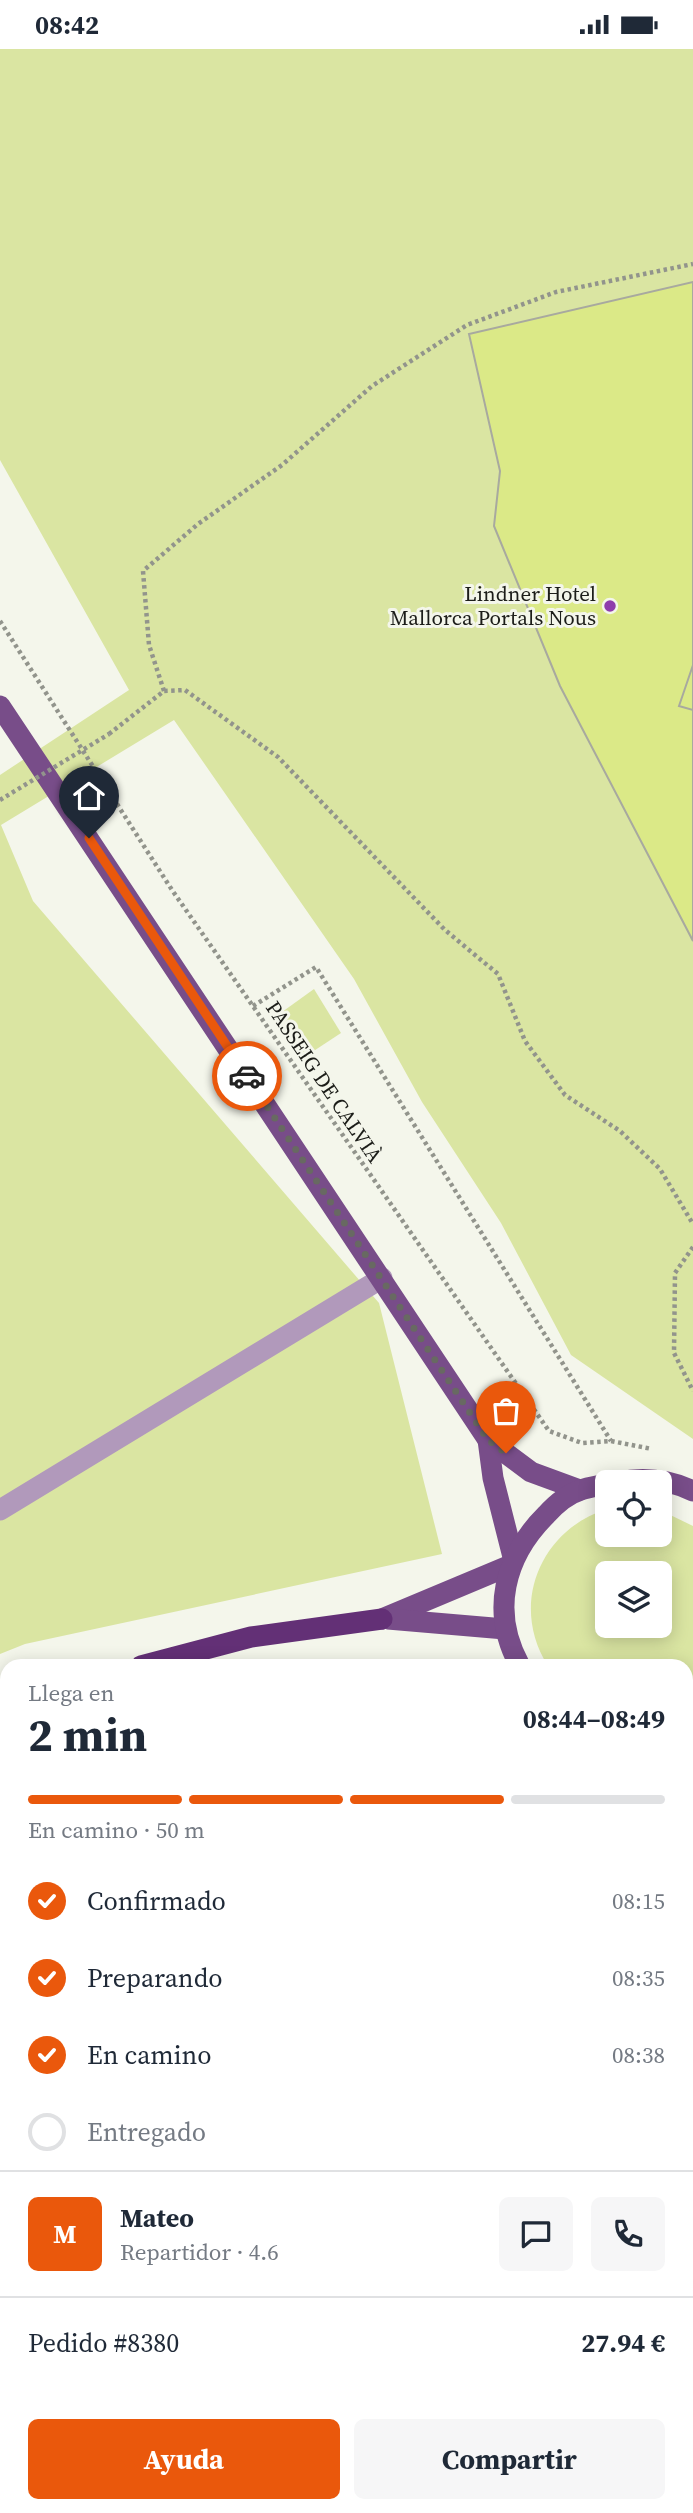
<!DOCTYPE html>
<html lang="es">
<head>
<meta charset="utf-8">
<style>
	:root { --surface:#fff; --page:#f6f6f7; --text:#1f2937; --muted:#747a83; --line:#e0e1e3; --accent:#ea580c }
	body { margin:0; font-family:"Source Serif 4",serif; background:var(--page); color:var(--text); height:100vh; display:flex; flex-direction:column; font-size:26px; white-space:nowrap }
	* { box-sizing:border-box; margin:0 }
	p { font-size:23px; color:var(--muted) }
	.icon { flex:none; width:38px; height:38px; fill:none; stroke:currentColor; stroke-width:2; stroke-linecap:round; stroke-linejoin:round }
	.map { position:relative; flex:1; overflow:hidden }
	.panel { position:absolute; left:0px; top:1610px; width:693px; height:854px; display:flex; flex-direction:column; background:var(--surface); border-radius:21px 21px 0 0; box-shadow:0 4px 18px #0003 }
	.panel>* { flex:none }
	.fabs { position:absolute; left:595px; top:1421px; display:grid; gap:14px }
	.fabs a { display:grid; place-items:center; width:77px; height:77px; border-radius:10px; background:var(--surface); box-shadow:0 4px 18px #0003; font-size:35px }
	.pin { position:absolute; display:grid; place-items:center; width:60px; height:60px; color:#fff; margin:-72px -30px; border-radius:50% 50% 50% 0; rotate:-45deg; box-shadow:0 0 7px #0007 }
	.pin .icon { rotate:45deg }
	.courier { position:absolute; display:grid; place-items:center; width:70px; height:70px; margin:-35px; border:5px solid #ea580c; border-radius:50%; background:#fff; color:#222; box-shadow:0 2px 9px #0007 }
	.overview em { font-style:normal; font-weight:700 }
	.overview div { display:flex; flex-direction:column-reverse }
	.overview { display:flex; align-items:center; justify-content:space-between; height:119px; padding:0 28px }
	h1 { font-size:46px; font-weight:700; line-height:52px }
	.bar { display:grid; grid-template-columns:repeat(4,1fr); gap:10px 7px; align-content:center; height:84px; padding:0 28px }
	.bar i { height:9px; border-radius:5px; background:var(--line) }
	.bar .on { background:var(--accent) }
	.bar p { grid-column:span 4 }
	.line { display:flex; align-items:center; gap:18px; padding:0 28px; border-top:2px solid var(--line) }
	.line div { flex:1 }
	.round { display:grid; place-items:center; flex:none; width:74px; height:74px; border-radius:10px; background:var(--page) }
	ol { padding:0 28px; list-style:none }
	li { display:flex; align-items:center; gap:21px; height:77px }
	li p { margin-inline-start:auto }
	li .icon { padding:7px; border-radius:50%; background:var(--accent); color:#fff; stroke-width:4 }
	li:last-child { color:var(--muted) }
	li i { width:38px; height:38px; border:4px solid var(--line); border-radius:50% }
	.button { display:flex; gap:14px; margin-top:auto; padding:14px 28px }
	.button a { flex:1; height:80px; border-radius:10px; background:var(--accent); color:#fff; font-size:28px; font-weight:700; line-height:80px; text-align:center }
	.button a+a { background:var(--page); color:var(--text) }
	.status { display:flex; justify-content:space-between; align-items:center; height:49px; padding:0 35px; background:var(--surface); direction:ltr }
	.status svg { height:19px; fill:currentColor }
	.map>svg:first-child { display:block }
	.green { fill:#dae5a2; fill-rule:evenodd }
	.building { fill:#dbe987; stroke:#a8a99f; stroke-width:2 }
	.lines { fill:none; stroke-linecap:round; stroke-linejoin:round }
	.path { stroke:#92948c; stroke-width:4.5; stroke-dasharray:3.5 3.5; stroke-linecap:butt }
	.minor { stroke:#b199bb; stroke-width:21 }
	.major { stroke:#784d89; stroke-width:21 }
	.highway { stroke:#633076; stroke-width:21 }
	.path-bridge { stroke:#92948c; stroke-width:4.5; stroke-dasharray:3.5 3.5; stroke-linecap:butt }
	.done { stroke:#686962; stroke-width:7; stroke-dasharray:0 12.6 }
	.route { stroke:#ea580c; stroke-width:9 }
	.poi-dot { fill:#8f3dac; stroke:#f4f6eb; stroke-width:2.5 }
	.labels { text-anchor:middle; stroke-width:6; stroke-linejoin:round; paint-order:stroke }
	.poi-label { font-size:21px; fill:#1c1d19; stroke:#f4f6eb; text-anchor:end }
	.street-label { font-size:21px; fill:#1c1d19; stroke:#f4f6eb }
</style>
</head>
<body>
<div class="status"><b>08:42</b><svg viewBox="0 0 49 12"><path d="M0 12V9h3v3zM5 12V6h3v6zM10 12V3h3v9zM15 12V0h3v12zM26 1h20v11H26zM47 4h2v5h-2z"/></svg></div>
<div class="map">
<svg width="693" height="2464" viewBox="0 0 693 2464">
	<rect width="100%" height="100%" fill="#f4f6eb"/>
	<g class="green">
		<polygon points="0,0 693,0 693,233 469,285 500,422 494,477 560,637 693,892 693,1390 571,1306 501,1174 422,1053 354,930 174,671 1,776 33,852 379,1254 442,1505 25,1595 0,1605 0,726 129,641 0,411"/>
		<polygon points="314,940 341,984 300,1011 271,971"/>
		<path d="M607 1460V1486H660V1461L693 1477V1642L686 1646V1617H548C509 1556 540 1481 607 1460ZM607 1524H660V1577H607Z"/>
		<polygon points="686,1824 693,1842 693,2464 687,2464 686,2428"/>
	</g>
	<g class="building">
		<polygon points="693,233 693,892 560,637 494,477 500,422 469,285"/>
		<polygon points="693,616 693,661 679,657"/>
		<polygon points="3,1872 7,1875 7,1996 0,1991 0,1876"/>
		<polygon points="7,2255 7,2301 4,2313 0,2314 0,2257"/>
		<polygon points="7,2364 7,2457 11,2457 0,2460 0,2418 4,2414 0,2397 0,2365"/>
		<polygon points="198,2457 250,2457 200,2464"/>
	</g>
	<g class="lines">
		<g class="path">
			<polyline points="0,572 172,841 549,1382 582,1394 611,1392 652,1400"/>
			<polyline points="164,642 149,596 143,522 198,475 282,416 372,337 467,276 556,243 693,215"/>
			<polyline points="109,685 164,642 185,641 278,708 445,881 498,925 525,992 565,1046 620,1082 660,1120 693,1175"/>
			<polyline points="253,957 316,918 611,1392"/>
			<polyline points="693,1198 675,1224 674,1304 693,1342"/>
			<polyline points="686,2229 693,2229"/>
			<polyline points="661,2457 662,2464"/>
		</g>
		<g class="minor">
			<polyline points="0,1461 382,1229"/>
			<polyline points="0,1818 7,1814"/>
			<polyline points="371,2464 371,2457"/>
		</g>
		<g class="major">
			<polyline points="0,657 488,1391 531,1423 580,1441"/>
			<polyline points="488,1391 493,1429 513,1508"/>
			<path d="M618 1433C644 1428 670 1431 693 1442"/>
			<polyline points="382,1570 511,1516"/>
			<polyline points="388,1570 505,1580"/>
			<path d="M520 1617C490 1563 504 1508 546 1466 555 1456 568 1445 581 1441 589 1438 599 1437 607 1435"/>
			<polyline points="686,1668 693,1665"/>
			<polyline points="686,1713 693,1721"/>
		</g>
		<g class="highway">
			<polyline points="141,1617 251,1588 382,1570"/>
			<polyline points="0,1654 7,1652"/>
		</g>
		<polyline class="path-bridge" points="0,751 109,685"/>
	</g>
	<g class="lines">
		<polyline class="done" points="247,1027 488,1391 506,1404"/>
		<polyline class="route" points="89,789 247,1027"/>
	</g>
	<circle class="poi-dot" cx="610" cy="557" r="7"/>
	<g class="labels">
		<g class="poi-label">
			<text x="596" y="552">Lindner Hotel<tspan x="596" dy="24">Mallorca Portals Nous</tspan></text>
		</g>
		<g class="street-label">
			<text transform="translate(324 1033) rotate(56)" y="7">PASSEIG DE CALVIÀ</text>
		</g>
	</g>
</svg>
<div class="fabs">
<a><svg class="icon" aria-label="locate" viewBox="0 0 24 24"><circle cx="12" cy="12" r="6"/><path d="M12 2v4M12 18v4M2 12h4M18 12h4"/></svg></a>
<a><svg class="icon" aria-label="layers" viewBox="0 0 24 24"><path d="M12 4l9 5-9 5-9-5zM3 14l9 5 9-5"/></svg></a>
</div>
<div class="pin" style="left:506px;top:1404px;background:#ea580c"><svg class="icon" aria-label="bag" viewBox="0 0 24 24"><path d="M5 8h14l-1 12H6zM9 8a3 3 0 0 1 6 0"/></svg></div>
<div class="pin" style="left:89px;top:789px;background:#1f2937"><svg class="icon" aria-label="home" viewBox="0 0 24 24"><path d="M3 11l9-7 9 7M6 9v11h12V9"/></svg></div>
<div class="courier" style="left:247px;top:1027px"><svg class="icon" aria-label="car" viewBox="0 0 24 24"><path d="M5 17H2v-5l4-1 3-4h7l3 4 3 1v5h-3M9 17h6M6 11h13"/><circle cx="7" cy="17" r="2"/><circle cx="17" cy="17" r="2"/></svg></div>
<section class="panel">
<div class="overview"><div><h1>2 min</h1><p>Llega en</p></div><em>08:44–08:49</em></div>
<div class="bar"><i class="on"></i><i class="on"></i><i class="on"></i><i></i><p>En camino · 50 m</p></div>
<ol>
<li><svg class="icon" aria-label="check" viewBox="0 0 24 24"><path d="M5 12l5 5 9-10"/></svg>Confirmado<p>08:15</p></li>
<li><svg class="icon" aria-label="check" viewBox="0 0 24 24"><path d="M5 12l5 5 9-10"/></svg>Preparando<p>08:35</p></li>
<li><svg class="icon" aria-label="check" viewBox="0 0 24 24"><path d="M5 12l5 5 9-10"/></svg>En camino<p>08:38</p></li>
<li><i></i>Entregado</li>
</ol>
<div class="line" style="height:126px"><b class="round" style="background:var(--accent);color:#fff">M</b><div><b>Mateo</b><p>Repartidor · 4.6</p></div><a class="round"><svg class="icon" aria-label="chat" viewBox="0 0 24 24"><path d="M4 5h16v11H9l-5 4z"/></svg></a><a class="round"><svg class="icon" aria-label="phone" viewBox="0 0 24 24"><path d="M5 4h4l2 5-3 2q2 4 5 5l2-3 5 2v4C11 20 4 13 5 4z"/></svg></a></div>
<div class="line" style="height:91px"><div>Pedido #8380</div><b>27.94 €</b></div>
<div class="button"><a>Ayuda</a><a>Compartir</a></div>
</section>
</div>
</body>
</html>
